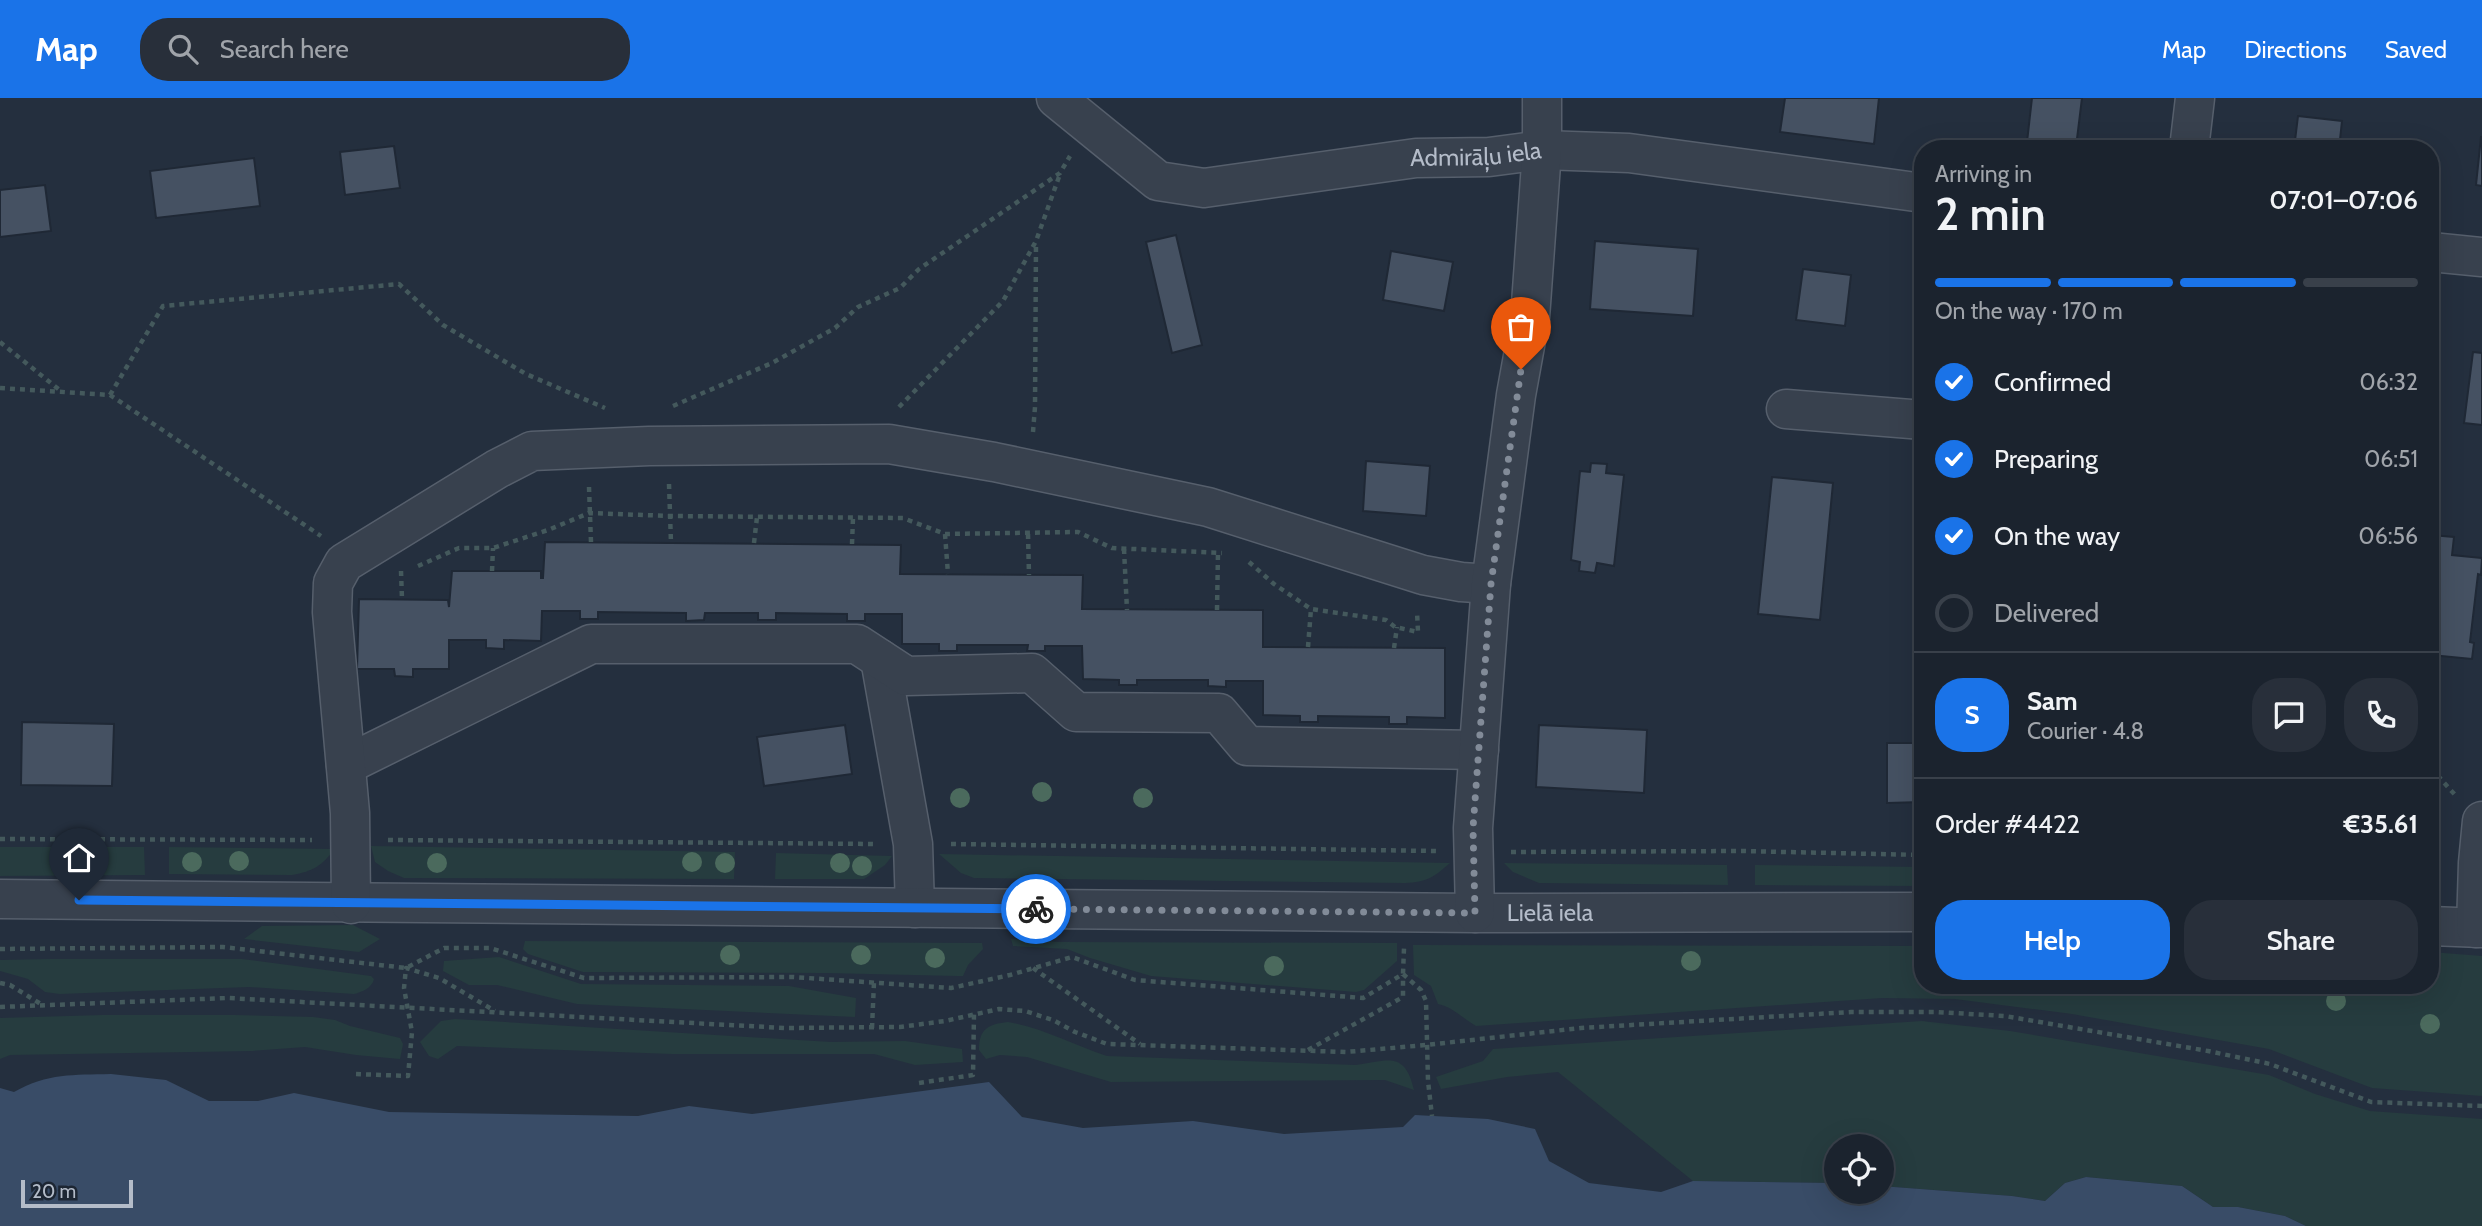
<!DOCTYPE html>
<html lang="en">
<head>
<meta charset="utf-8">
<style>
	:root { --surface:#1b232e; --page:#282f3a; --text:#f1f3f6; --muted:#a0a4aa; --line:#39404a; --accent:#1a73e8 }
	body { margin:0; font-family:Cabin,sans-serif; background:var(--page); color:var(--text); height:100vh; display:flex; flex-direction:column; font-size:26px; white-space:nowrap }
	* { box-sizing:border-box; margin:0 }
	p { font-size:23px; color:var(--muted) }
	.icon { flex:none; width:38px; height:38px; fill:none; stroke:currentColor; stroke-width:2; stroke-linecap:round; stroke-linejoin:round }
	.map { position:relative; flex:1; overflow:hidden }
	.details { position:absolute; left:1914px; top:42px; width:525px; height:854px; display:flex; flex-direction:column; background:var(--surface); border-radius:28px; box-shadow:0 7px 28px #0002,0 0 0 2px var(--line) }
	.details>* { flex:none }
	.buttons { position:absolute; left:1824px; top:1036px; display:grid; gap:14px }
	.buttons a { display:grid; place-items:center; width:70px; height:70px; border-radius:50%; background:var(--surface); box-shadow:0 7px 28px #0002,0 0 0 2px var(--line); font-size:35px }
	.scale { position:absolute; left:21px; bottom:18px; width:112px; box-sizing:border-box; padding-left:7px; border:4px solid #b4bcc9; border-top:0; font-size:19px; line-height:24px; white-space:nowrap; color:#b4bcc9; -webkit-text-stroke:5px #1d2633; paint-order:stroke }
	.pin { position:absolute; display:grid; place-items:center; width:60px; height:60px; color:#fff; margin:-72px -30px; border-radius:50% 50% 50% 0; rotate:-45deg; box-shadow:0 0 7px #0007 }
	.pin .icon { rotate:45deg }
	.courier { position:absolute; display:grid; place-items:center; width:70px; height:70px; margin:-35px; border:5px solid #1a73e8; border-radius:50%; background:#fff; color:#222; box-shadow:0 2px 9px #0007 }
	.headline em { font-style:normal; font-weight:600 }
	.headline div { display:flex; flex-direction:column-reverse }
	.headline { display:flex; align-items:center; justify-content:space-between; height:119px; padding:0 21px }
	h1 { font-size:46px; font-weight:600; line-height:52px }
	.bar { display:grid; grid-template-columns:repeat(4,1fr); gap:10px 7px; align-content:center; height:84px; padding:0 21px }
	.bar i { height:9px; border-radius:5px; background:var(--line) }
	.bar .active { background:var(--accent) }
	.bar p { grid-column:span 4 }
	.line { display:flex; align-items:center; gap:18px; padding:0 21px; border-top:2px solid var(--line) }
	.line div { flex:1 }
	.round { display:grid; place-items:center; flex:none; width:74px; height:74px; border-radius:28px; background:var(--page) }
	ol { padding:0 21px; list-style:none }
	li { display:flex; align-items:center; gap:21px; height:77px }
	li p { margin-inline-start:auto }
	li .icon { padding:7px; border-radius:50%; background:var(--accent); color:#fff; stroke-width:4 }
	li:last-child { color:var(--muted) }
	li i { width:38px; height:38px; border:4px solid var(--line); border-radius:50% }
	.cta { display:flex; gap:14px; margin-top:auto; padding:14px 21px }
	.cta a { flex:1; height:80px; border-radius:28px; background:var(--accent); color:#fff; font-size:28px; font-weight:600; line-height:80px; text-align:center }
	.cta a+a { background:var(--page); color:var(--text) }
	header { display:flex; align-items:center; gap:42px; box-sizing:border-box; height:98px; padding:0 35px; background:var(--accent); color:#fff }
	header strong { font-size:33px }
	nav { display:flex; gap:38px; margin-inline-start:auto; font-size:24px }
	.search { width:490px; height:63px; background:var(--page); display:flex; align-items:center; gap:18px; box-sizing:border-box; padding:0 24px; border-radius:28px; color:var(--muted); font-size:26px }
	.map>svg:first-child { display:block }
	.green { fill:#263c3f }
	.water { fill:#394c67 }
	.building { fill:#455162; stroke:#1f2835; stroke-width:2 }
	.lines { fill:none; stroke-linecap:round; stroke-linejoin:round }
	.minor-casing { stroke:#565f6c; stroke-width:41 }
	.path { stroke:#44595c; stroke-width:4.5; stroke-dasharray:5 5; stroke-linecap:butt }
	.minor { stroke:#38414e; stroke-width:38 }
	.tree { fill:#4b6a5d }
	.done { stroke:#828b98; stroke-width:7; stroke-dasharray:0 12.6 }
	.route { stroke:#1a73e8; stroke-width:9 }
	.labels { text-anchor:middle; stroke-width:6; stroke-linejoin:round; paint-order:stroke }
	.street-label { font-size:24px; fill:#b4bcc9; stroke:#1d2633 }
</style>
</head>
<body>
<header>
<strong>Map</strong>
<div class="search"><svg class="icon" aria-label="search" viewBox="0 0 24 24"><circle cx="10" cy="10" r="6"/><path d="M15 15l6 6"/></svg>Search here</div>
<nav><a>Map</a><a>Directions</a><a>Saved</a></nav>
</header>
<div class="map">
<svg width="2482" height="1128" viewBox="0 0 2482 1128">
	<rect width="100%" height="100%" fill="#242f3e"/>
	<g class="green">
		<polygon points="371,748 735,754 734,781 404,780 388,773 375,764"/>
		<polygon points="0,749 144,749 145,777 0,778"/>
		<path d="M169 749 335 751C321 768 314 773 292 777L169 776Z"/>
		<polygon points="776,755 892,758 885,767 864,781 775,781"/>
		<path d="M939 756 1450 765C1434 779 1427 784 1405 785L974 780 961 775Z"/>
		<polygon points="1504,765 1727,767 1728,787 1539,785 1513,774"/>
		<polygon points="1755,767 1923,769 1923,788 1755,787"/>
		<polygon points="353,827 380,841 359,854 244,841 262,828"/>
		<polygon points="1011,841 1059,844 1397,845 1397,863 1364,892 1356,894 1151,878 1090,860 1067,851 1013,848"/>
		<polygon points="525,843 982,845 983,851 968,867 963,878 957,878 825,875 583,874 528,856 523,851"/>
		<path d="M1413 847 1923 848V887H2431V854L2482 858V998L2372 990 2269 951 2072 916 1955 901 1882 900 1476 928C1462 920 1453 909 1438 906L1431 888 1414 877Z"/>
		<polygon points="499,859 581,886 789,888 856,900 855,919 577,906 497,887 469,887 443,873 444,863"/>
		<path d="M50 861H242L371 878 374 881C372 890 362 894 354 896L249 889 60 896 45 894 28 881 0 873V862Z"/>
		<polygon points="103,917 233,917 313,919 335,922 350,928 400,940 403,946 400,961 356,957 305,949 252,953 10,957 0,961 0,920"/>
		<polygon points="455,921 831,944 905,943 962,951 963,964 915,967 874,956 672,956 457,948 438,961 429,958 420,944 441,923"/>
		<polygon points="1922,923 2010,933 2269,977 2315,996 2370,1013 2482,1021 2482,1128 2306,1128 2285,1118 2238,1109 2213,1109 2182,1088 2086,1079 2065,1085 2045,1103 2012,1098 1881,1088 1881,1048 1836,1048 1836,1085 1693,1083 1558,974 1507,979 1441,991 1436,979 1483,963 1493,951"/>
		<path d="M1008 924C1043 930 1073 947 1107 958L1356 967C1389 962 1405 953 1414 992L1385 982 1111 984 1027 959 1000 957 986 961 979 952C979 931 988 926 1008 924Z"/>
	</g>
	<path class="water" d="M111 976 166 982 209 1003H258L294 995 389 1014 638 1018 689 1008 752 1016 989 984 1022 1019 1083 1030 1193 1023 1284 1036 1403 1029 1415 1017 1488 1021 1535 1031 1549 1063 1589 1085 1661 1094 1693 1083 1836 1085V1094H1881V1088L2012 1098 2045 1103 2065 1085 2086 1079 2182 1088 2213 1109H2238L2285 1118 2306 1128H0V990L14 994C48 975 73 977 111 976Z"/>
	<g class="building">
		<polygon points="1785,0 1879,0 1874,46 1780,34"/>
		<polygon points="2032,0 2082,0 2076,49 2027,44"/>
		<polygon points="2298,18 2342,23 2339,51 2294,51"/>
		<polygon points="2481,39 2482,39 2482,88 2476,87"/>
		<polygon points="394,48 400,90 345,97 340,54"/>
		<polygon points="254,60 260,108 156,120 150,73"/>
		<polygon points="45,87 51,133 0,139 0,92"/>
		<polygon points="1176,137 1202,247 1172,255 1146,144"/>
		<polygon points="1595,143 1698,151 1693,218 1590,211"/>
		<polygon points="1391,153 1453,164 1444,213 1383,202"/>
		<polygon points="1803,171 1851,177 1845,228 1796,222"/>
		<polygon points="2473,254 2482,255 2482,327 2464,325"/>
		<polygon points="1366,363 1430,368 1426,418 1363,413"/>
		<polygon points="1591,365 1607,366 1606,375 1624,377 1614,468 1597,465 1595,475 1579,473 1580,464 1571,462 1580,373 1590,374"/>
		<polygon points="1772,379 1833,385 1820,522 1758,516"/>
		<polygon points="2431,437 2454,439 2452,457 2482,460 2481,477 2478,476 2470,544 2474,545 2472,561 2431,557"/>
		<polygon points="545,444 901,447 900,476 1083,477 1082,511 1263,512 1263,549 1445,550 1445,620 1407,619 1407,626 1389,626 1389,619 1318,618 1318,624 1300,624 1300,618 1263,617 1263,583 1226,583 1226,589 1208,588 1208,582 1137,582 1137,587 1119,587 1119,582 1083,581 1082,548 1045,548 1045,553 1027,553 1028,547 957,547 957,553 939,553 939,546 902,546 902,516 865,516 865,523 847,523 847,516 776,515 776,522 758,522 758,515 705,515 704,522 686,523 686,515 598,514 598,521 580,521 580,513 542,513 541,543 504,542 504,551 486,550 486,542 449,542 449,571 413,571 413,579 395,578 394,571 357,571 359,501 448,502 449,509 452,473 541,473 541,480 543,480"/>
		<polygon points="22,624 114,626 112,688 21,687"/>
		<polygon points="845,627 852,676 764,688 757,639"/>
		<polygon points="1539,627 1647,632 1644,695 1536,689"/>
		<polygon points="1887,645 1923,645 1923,704 1887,705"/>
	</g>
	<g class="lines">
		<defs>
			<g id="minor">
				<path id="s1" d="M1056 0 1158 83 1204 90 1416 60 1489 59 1542 52 1629 55 1923 95"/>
				<polyline points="2189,51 2195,0"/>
				<polyline points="2431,154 2482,159"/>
				<polyline points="1786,311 1923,322"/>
				<polyline points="880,561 913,746 915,810"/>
				<polyline points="346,667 591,546 857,546 906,578 1032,575 1076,614 1219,615 1247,648 1479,652"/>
				<path id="s2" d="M0 801 1475 815 1923 814"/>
				<polyline points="351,806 350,715 332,514 333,485 344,465 497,371 532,353 649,348 889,346 994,364 1208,409 1423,477 1461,484 1491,486"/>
				<polyline points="1475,815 1473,730 1491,486 1516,297 1530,220 1542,52 1542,0"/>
				<polyline points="2431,828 2482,830"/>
				<polyline points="2476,830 2478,765 2482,723"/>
			</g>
		</defs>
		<use href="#minor" class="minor-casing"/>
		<g class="path">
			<polyline points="0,244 62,294"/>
			<polyline points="0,290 110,297 321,438"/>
			<polyline points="110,297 163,208 399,186 443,227 526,276 605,310"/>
			<polyline points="673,308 772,265 835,230 858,209 900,190 919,171 1060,75 1070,58"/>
			<polyline points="899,309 1003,203 1036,143 1060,76"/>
			<polyline points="1033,334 1035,309 1036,144"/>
			<polyline points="669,386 671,445"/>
			<polyline points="589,389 591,444"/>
			<polyline points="945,436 948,476"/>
			<polyline points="1028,436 1029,477"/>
			<polyline points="754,445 757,419"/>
			<polyline points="852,446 853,420"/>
			<polyline points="1124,451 1127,512"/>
			<polyline points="1249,464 1274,486 1311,511 1386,522 1395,529 1418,534 1417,514"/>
			<polyline points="418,468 459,450 493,450 548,432 589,415 670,418 903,420 945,436 1078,434 1112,450 1222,455"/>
			<polyline points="401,473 402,501"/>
			<polyline points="492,473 493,450"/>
			<polyline points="1217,512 1218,454"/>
			<polyline points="1308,549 1311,511"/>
			<polyline points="1394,550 1397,529"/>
			<polyline points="2431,670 2456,698"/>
			<polyline points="0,741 312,742"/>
			<polyline points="388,742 876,746"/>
			<polyline points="951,746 1436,753"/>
			<polyline points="1511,754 1741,753 1923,757"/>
			<polyline points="0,851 223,849 406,870 444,850 490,850 584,880 793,879 951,890 1010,877 1072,859 1135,882 1363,900 1403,876 1404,850"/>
			<polyline points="1033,870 1140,946"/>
			<polyline points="1403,876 1421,892 1426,903 1428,983 1432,1018"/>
			<polyline points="0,885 10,887 44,908"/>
			<polyline points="0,909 228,900 785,930 900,929 945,923 999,911 1025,913 1053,922 1075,934 1107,946 1346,954 1426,947 1581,930 1851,914 1936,914 2005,918 2208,953 2270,966 2371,1004 2482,1008"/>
			<polyline points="872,930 874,884"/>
			<polyline points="1308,952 1403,899 1403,877"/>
			<polyline points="356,976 408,978 412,934 404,890 406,870 439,880 495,913"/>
			<polyline points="919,985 973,977 974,915"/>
		</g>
		<use href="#minor" class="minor"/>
	</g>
	<g class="tree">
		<circle cx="1042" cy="694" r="10"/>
		<circle cx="960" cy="700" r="10"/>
		<circle cx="1143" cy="700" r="10"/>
		<circle cx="81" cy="763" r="10"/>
		<circle cx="239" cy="763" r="10"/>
		<circle cx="192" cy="764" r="10"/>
		<circle cx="692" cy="764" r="10"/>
		<circle cx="437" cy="765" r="10"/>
		<circle cx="725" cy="765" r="10"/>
		<circle cx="840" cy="765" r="10"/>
		<circle cx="862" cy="768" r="10"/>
		<circle cx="730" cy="857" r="10"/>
		<circle cx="861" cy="857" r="10"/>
		<circle cx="935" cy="860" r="10"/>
		<circle cx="1691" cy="863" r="10"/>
		<circle cx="1274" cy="868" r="10"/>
		<circle cx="2336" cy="903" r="10"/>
		<circle cx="2430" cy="926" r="10"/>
	</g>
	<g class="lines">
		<polyline class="done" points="1036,811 1475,815 1473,730 1491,486 1521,271"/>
		<polyline class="route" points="79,802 1036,811"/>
	</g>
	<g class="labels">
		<g class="street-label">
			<text dy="8" stroke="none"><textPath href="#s1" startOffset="452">Admirāļu iela</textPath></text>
			<text dy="8" stroke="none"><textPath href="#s2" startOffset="1550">Lielā iela</textPath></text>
		</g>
	</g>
</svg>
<div class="buttons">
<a><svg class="icon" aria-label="locate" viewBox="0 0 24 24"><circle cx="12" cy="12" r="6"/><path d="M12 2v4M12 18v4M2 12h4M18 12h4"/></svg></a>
</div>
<div class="scale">20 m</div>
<div class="pin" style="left:1521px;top:271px;background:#ea580c"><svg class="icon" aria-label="bag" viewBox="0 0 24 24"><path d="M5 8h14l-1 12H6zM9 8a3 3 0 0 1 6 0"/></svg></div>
<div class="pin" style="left:79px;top:802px;background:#1f2937"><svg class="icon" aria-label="home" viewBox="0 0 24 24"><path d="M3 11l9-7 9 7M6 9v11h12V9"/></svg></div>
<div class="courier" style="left:1036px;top:811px"><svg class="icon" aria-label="bike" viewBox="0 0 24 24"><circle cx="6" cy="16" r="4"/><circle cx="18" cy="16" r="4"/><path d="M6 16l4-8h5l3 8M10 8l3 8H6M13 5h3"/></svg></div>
<section class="details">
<div class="headline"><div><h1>2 min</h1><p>Arriving in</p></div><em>07:01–07:06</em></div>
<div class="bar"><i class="active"></i><i class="active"></i><i class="active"></i><i></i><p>On the way · 170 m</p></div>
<ol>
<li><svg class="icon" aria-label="check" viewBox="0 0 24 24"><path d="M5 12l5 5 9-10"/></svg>Confirmed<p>06:32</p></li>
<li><svg class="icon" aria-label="check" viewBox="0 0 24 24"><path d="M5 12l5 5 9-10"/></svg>Preparing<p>06:51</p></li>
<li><svg class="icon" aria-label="check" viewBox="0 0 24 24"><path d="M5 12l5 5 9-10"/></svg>On the way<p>06:56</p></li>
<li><i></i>Delivered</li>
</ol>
<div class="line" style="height:126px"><b class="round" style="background:var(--accent);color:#fff">S</b><div><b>Sam</b><p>Courier · 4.8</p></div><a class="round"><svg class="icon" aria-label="chat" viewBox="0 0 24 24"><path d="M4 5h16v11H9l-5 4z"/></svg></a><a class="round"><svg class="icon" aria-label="phone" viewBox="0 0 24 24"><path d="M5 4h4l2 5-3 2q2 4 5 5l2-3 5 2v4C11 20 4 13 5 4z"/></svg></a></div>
<div class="line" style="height:91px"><div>Order #4422</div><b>€35.61</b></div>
<div class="cta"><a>Help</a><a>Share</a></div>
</section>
</div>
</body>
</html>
